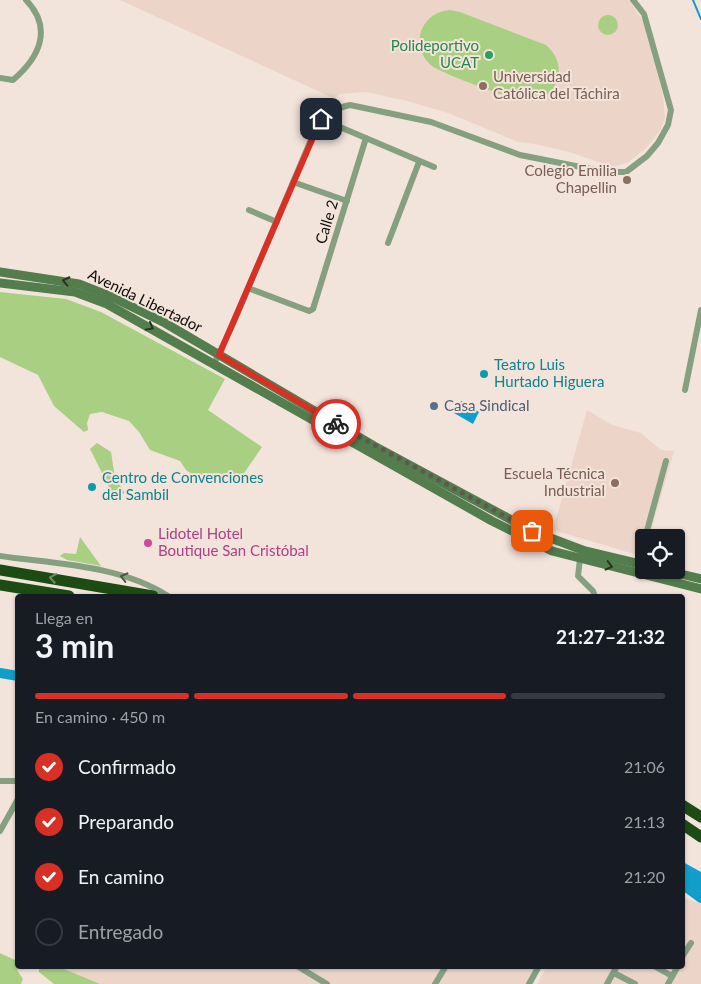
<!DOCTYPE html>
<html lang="es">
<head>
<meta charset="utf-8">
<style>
	:root { --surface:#171b24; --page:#242831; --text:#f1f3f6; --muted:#9ea1a6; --line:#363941; --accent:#d93025 }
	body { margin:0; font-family:Lato,sans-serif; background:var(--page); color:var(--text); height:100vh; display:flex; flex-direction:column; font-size:19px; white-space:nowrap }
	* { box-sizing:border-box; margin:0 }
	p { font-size:16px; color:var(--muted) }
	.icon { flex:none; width:28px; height:28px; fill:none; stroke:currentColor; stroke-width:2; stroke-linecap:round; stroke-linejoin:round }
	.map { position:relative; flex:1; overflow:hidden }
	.sheet { position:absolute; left:15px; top:594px; width:670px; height:375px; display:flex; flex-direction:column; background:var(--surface); border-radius:5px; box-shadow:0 1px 4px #0004 }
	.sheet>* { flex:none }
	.controls { position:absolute; left:635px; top:529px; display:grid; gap:10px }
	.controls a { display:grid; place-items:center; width:50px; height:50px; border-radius:5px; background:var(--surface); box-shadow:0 1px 4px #0004; font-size:25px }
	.pin { position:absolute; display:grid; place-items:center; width:42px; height:42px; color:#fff; margin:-21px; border-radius:10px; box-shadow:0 2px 8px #0006 }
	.courier { position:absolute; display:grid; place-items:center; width:50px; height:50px; margin:-25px; border:4px solid #d93025; border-radius:50%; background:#fff; color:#222; box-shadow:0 1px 6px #0007 }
	.headline em { font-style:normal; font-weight:700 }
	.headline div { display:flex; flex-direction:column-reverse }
	.headline { display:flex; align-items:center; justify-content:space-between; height:85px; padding:0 20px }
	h1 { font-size:32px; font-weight:700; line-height:38px }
	.bar { display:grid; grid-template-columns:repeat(4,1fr); gap:8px 5px; align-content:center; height:60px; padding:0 20px }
	.bar i { height:6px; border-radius:4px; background:var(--line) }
	.bar .current { background:var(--accent) }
	.bar p { grid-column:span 4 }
	ol { padding:0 20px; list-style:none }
	li { display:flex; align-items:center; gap:15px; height:55px }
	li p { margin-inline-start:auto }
	li .icon { padding:5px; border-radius:50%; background:var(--accent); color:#fff; stroke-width:4 }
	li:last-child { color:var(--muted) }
	li i { width:28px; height:28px; border:2px solid var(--line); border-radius:50% }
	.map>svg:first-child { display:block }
	.built { fill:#ecd5c8 }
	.green { fill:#a9cf83 }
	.water { fill:#109ecc }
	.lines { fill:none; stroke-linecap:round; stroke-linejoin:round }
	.stream { stroke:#109ecc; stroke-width:2 }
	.river { stroke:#109ecc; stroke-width:10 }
	.street { stroke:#85a080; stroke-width:6 }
	.secondary { stroke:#547d4e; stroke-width:9 }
	.highway { stroke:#1c4c13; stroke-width:11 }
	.oneway { stroke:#283320 }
	.oneway2 { stroke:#4a5644 }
	.oneway3 { stroke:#728963 }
	.done { stroke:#5f5752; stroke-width:5; stroke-dasharray:0 9 }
	.route { stroke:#d93025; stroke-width:6 }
	.leisure-dot { fill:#2e9e5b; stroke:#f3e4db; stroke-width:2 }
	.education-dot { fill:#8d6e63; stroke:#f3e4db; stroke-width:2 }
	.culture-dot { fill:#0f9aa8; stroke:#f3e4db; stroke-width:2 }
	.service-dot { fill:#5c6f8a; stroke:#f3e4db; stroke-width:2 }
	.hotel-dot { fill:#d1479c; stroke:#f3e4db; stroke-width:2 }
	.labels { text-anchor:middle; stroke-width:4; stroke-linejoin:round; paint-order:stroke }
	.leisure-label { font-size:15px; fill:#27864d; stroke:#f3e4db; text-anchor:end }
	.education-label { font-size:15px; fill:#785e54; stroke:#f3e4db; text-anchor:end }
	.street-label { font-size:15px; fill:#100b08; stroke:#f3e4db }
	.culture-label { font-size:15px; fill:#0d838f; stroke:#f3e4db; text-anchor:start }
	.service-label { font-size:15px; fill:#4e5e75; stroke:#f3e4db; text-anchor:start }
	.hotel-label { font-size:15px; fill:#b23c85; stroke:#f3e4db; text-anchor:start }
</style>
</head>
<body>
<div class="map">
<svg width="701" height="984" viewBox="0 0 701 984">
	<rect width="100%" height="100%" fill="#f3e4db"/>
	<g class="built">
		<polygon points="120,0 629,0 645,24 663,96 665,118 660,131 646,148 629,162 613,167 569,152 535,144 518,142 448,113 407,101 366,92 340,94 333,98"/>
		<polygon points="587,410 612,425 641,433 661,450 674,451 649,537 644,538 644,557 553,530"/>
		<polygon points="683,897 701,904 701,984 537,984 547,966 682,966"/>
		<polygon points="62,966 542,966 533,984 79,984 58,975"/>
	</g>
	<g class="green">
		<path d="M450 10 460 12 546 45C555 53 561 64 558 76 556 90 544 101 529 101 514 101 446 75 432 66 409 47 420 12 450 10Z"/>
		<circle cx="608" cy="25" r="10"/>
		<polygon points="0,292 66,299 101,312 225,379 208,410 262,447 238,482 214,474 195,476 186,470 180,461 150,450 139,432 129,421 102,412 90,414 87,423 88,430 84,432 54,406 38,375 0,357"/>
		<polygon points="97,443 111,452 115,478 125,493 115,499 90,449"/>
		<polygon points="80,537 101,566 67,560 60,556 64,553 76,554"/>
		<polygon points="0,953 17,961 18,966 24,966 17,970 23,979 21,984 0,984"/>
		<polygon points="39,966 64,966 64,969 100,984 54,984 39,972"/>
	</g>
	<g class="water">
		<polygon points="461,401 479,412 473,424 454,413"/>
		<polygon points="683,862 701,872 701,892 683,882"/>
	</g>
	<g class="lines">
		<polyline class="stream" points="693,0 701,19"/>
		<g class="river">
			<polyline points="0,673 18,676"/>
			<polyline points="682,884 701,898"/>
		</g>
		<g class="street">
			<path d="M0 78 13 80C40 57 53 28 26 0"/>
			<polyline points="321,119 434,167"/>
			<polyline points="293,182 347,201"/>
			<polyline points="249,210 277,222"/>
			<polyline points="388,243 419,162"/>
			<polyline points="248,288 309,311 313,309 366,138"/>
			<path d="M214 364 233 324 316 128C323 115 336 108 350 105L431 122 520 155 606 172H626L647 156 658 143 668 125 671 110 644 14 633 0"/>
			<polyline points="685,390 701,310"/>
			<polyline points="645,538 666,461"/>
			<path d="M0 556C55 564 120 565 168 596"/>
			<polyline points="580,559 578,576 593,591 595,596"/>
			<polyline points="637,563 644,542"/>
			<polyline points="0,781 18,781"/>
			<polyline points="0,831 18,799"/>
			<polyline points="682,957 691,943"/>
			<polyline points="297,966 327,984"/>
			<polyline points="654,966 672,976"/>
			<polyline points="614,973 635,984"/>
			<polyline points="435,984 446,966"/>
			<polyline points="529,984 539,966"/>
			<polyline points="607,984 617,966"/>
			<polyline points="668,984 678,966"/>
		</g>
		<g class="secondary">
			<polyline points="0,272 79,284 112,297 165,323 374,446 532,531 585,551 644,565"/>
			<polyline points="0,283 75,292 107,304 492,521 552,551 701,589"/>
			<polyline points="664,570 701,579"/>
		</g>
		<g class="highway">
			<polyline points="0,570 153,596"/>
			<polyline points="0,585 69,596"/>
			<polyline points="682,805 701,817"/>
			<polyline points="682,824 701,837"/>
		</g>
	</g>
	<defs><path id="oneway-chevron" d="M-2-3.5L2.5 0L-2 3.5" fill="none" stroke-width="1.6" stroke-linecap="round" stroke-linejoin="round" transform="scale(1.25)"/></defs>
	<g class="oneway">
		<use href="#oneway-chevron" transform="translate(66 281) rotate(-168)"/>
		<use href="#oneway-chevron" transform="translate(150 327) rotate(29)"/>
		<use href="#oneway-chevron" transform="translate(609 566) rotate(14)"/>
	</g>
	<use class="oneway2" href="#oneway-chevron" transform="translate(124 577) rotate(-166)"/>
	<use class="oneway3" href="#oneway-chevron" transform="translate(53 578) rotate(-170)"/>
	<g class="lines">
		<polyline class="done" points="336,424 532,531"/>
		<polyline class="route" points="321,119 219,355 336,424"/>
	</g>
	<circle class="leisure-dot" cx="489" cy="55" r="5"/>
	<g class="education-dot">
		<circle cx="483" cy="86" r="5"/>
		<circle cx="627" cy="180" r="5"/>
		<circle cx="615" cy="483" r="5"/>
	</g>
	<g class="culture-dot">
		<circle cx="484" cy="374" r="5"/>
		<circle cx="92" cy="487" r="5"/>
	</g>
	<circle class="service-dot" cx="434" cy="406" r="5"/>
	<circle class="hotel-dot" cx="148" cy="543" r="5"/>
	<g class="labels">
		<g class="leisure-label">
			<text x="479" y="51">Polideportivo<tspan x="479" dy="17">UCAT</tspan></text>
		</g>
		<g class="education-label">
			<text x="493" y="82" text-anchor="start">Universidad<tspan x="493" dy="17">Católica del Táchira</tspan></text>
			<text x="617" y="176">Colegio Emilia<tspan x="617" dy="17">Chapellin</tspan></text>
			<text x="605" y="479">Escuela Técnica<tspan x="605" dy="17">Industrial</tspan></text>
		</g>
		<g class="street-label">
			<text transform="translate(327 222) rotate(-73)" y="5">Calle 2</text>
			<text transform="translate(145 301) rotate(26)" y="5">Avenida Libertador</text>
		</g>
		<g class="culture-label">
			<text x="494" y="370">Teatro Luis<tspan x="494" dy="17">Hurtado Higuera</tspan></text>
			<text x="102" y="483">Centro de Convenciones<tspan x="102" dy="17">del Sambil</tspan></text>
		</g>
		<g class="service-label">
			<text x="444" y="411">Casa Sindical</text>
		</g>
		<g class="hotel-label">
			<text x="158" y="539">Lidotel Hotel<tspan x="158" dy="17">Boutique San Cristóbal</tspan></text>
		</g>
	</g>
</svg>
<div class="controls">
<a><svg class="icon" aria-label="locate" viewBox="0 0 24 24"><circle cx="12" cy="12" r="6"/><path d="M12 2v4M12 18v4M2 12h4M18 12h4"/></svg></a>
</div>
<div class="pin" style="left:532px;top:531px;background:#ea580c"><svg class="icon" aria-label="bag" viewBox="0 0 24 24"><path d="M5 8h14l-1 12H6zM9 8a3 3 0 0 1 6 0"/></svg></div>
<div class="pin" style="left:321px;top:119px;background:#1f2937"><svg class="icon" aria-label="home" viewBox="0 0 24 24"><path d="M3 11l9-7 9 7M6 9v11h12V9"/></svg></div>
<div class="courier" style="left:336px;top:424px"><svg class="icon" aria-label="bike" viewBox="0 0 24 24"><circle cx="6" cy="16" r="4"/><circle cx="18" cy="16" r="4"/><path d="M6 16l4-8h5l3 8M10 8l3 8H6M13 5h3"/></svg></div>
<section class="sheet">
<div class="headline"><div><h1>3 min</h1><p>Llega en</p></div><em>21:27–21:32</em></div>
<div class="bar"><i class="current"></i><i class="current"></i><i class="current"></i><i></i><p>En camino · 450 m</p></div>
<ol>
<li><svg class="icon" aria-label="check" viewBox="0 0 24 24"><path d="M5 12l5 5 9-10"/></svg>Confirmado<p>21:06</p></li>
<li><svg class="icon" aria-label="check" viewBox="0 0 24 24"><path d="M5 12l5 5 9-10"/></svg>Preparando<p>21:13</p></li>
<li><svg class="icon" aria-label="check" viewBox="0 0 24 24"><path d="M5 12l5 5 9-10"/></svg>En camino<p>21:20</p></li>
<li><i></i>Entregado</li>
</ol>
</section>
</div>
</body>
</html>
